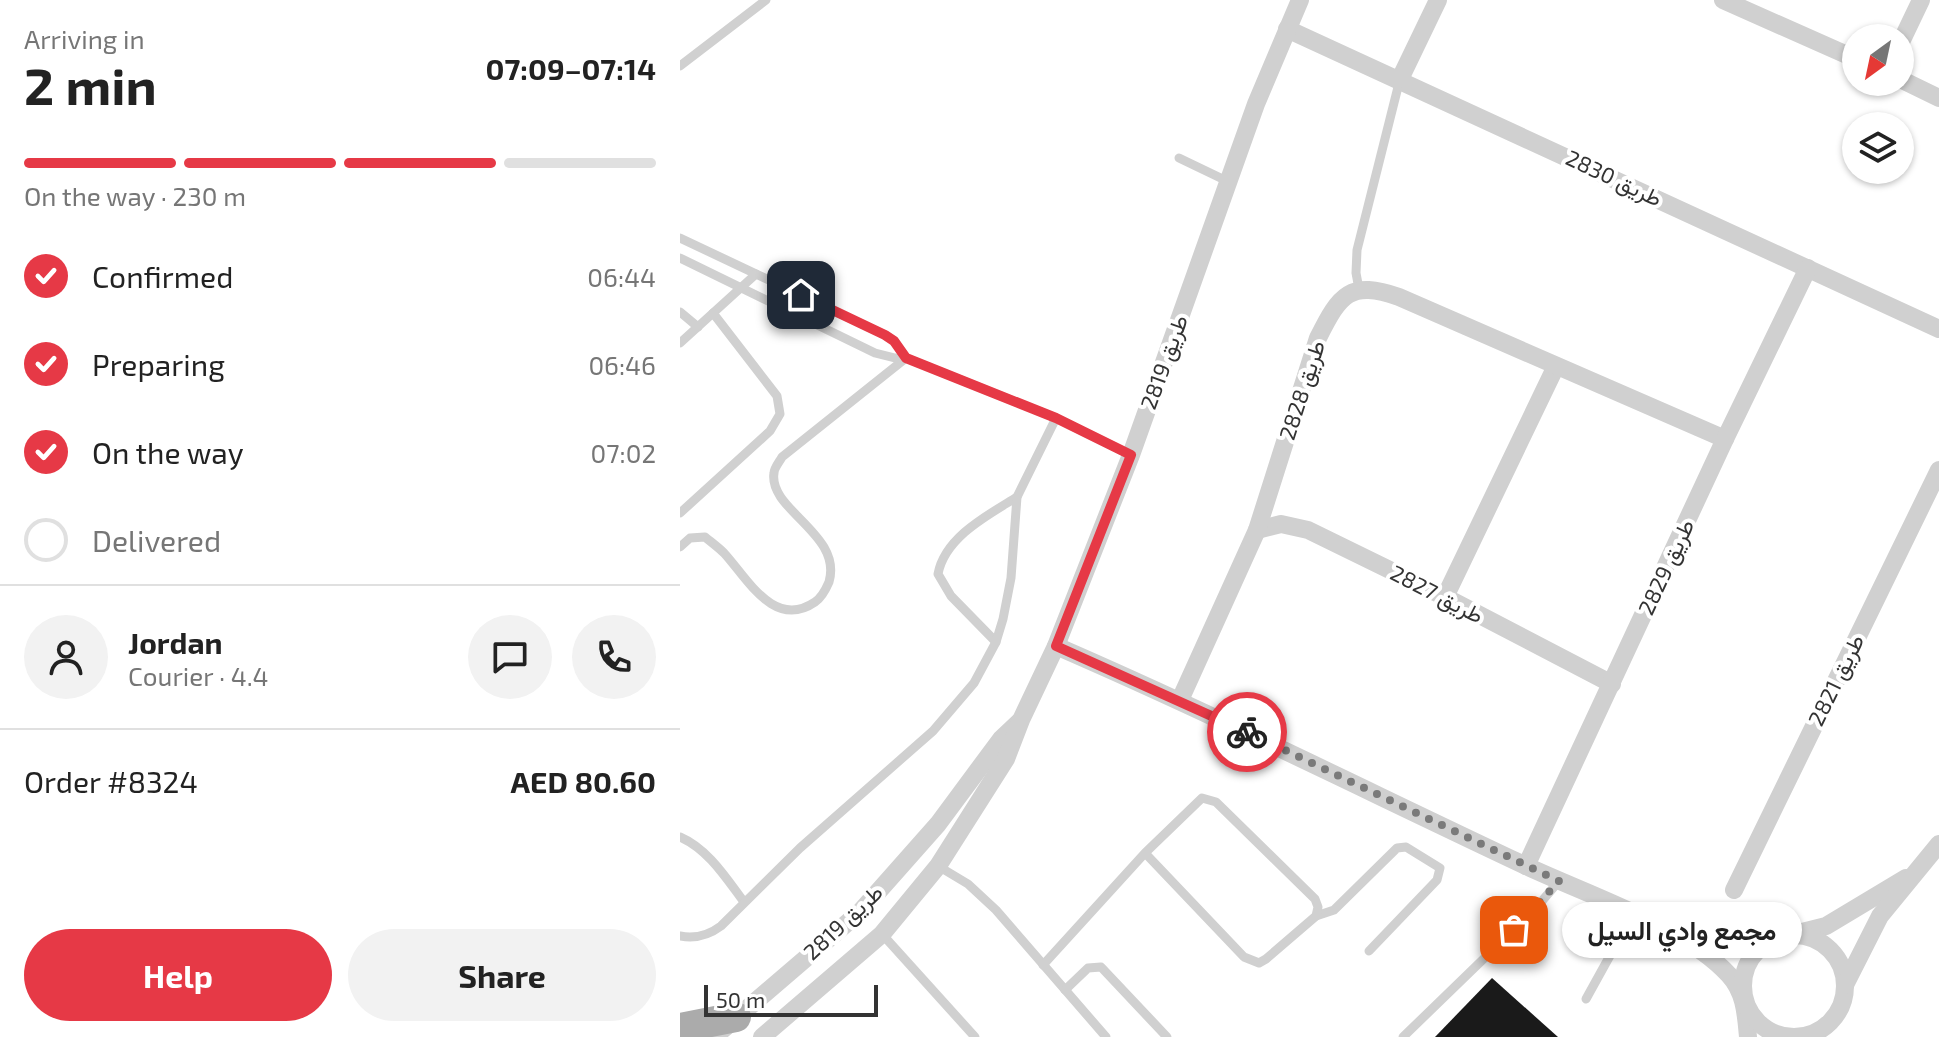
<!DOCTYPE html>
<html lang="en">
<head>
<meta charset="utf-8">
<style>
	:root { --surface:#fff; --page:#f2f2f2; --text:#222; --muted:#767676; --line:#e0e0e0; --accent:#e63946 }
	body { margin:0; font-family:"Exo 2",Vazirmatn,sans-serif; background:var(--page); color:var(--text); height:100vh; display:flex; flex-direction:column; font-size:30px; white-space:nowrap }
	* { box-sizing:border-box; margin:0 }
	p { font-size:26px; color:var(--muted) }
	.icon { flex:none; width:44px; height:44px; fill:none; stroke:currentColor; stroke-width:2; stroke-linecap:round; stroke-linejoin:round }
	.map { position:relative; flex:1; overflow:hidden }
	.details { display:flex; flex-direction:column; background:var(--surface); width:680px }
	.details>* { flex:none }
	.needle { width:52px; rotate:213deg }
	.buttons { position:absolute; left:1162px; top:24px; display:grid; gap:16px }
	.buttons a { display:grid; place-items:center; width:72px; height:72px; border-radius:50%; background:var(--surface); box-shadow:0 2px 6px #0004; font-size:40px }
	.scale { position:absolute; left:24px; bottom:20px; width:174px; box-sizing:border-box; padding-left:8px; border:4px solid #333; border-top:0; font-size:22px; line-height:28px; white-space:nowrap; color:#333; -webkit-text-stroke:6px #fff; paint-order:stroke }
	.pin { position:absolute; display:grid; place-items:center; width:68px; height:68px; color:#fff; margin:-34px; border-radius:16px; box-shadow:0 4px 12px #0006 }
	.courier { position:absolute; display:grid; place-items:center; width:80px; height:80px; margin:-40px; border:6px solid #e63946; border-radius:50%; background:#fff; color:#222; box-shadow:0 2px 10px #0007 }
	.bubble { position:absolute; height:56px; border-radius:28px; background:var(--surface); box-shadow:0 2px 6px #0004; font-size:26px; font-weight:700; line-height:56px; text-align:center }
	.summary em { font-style:normal; font-weight:700 }
	.summary div { display:flex; flex-direction:column-reverse }
	.summary { display:flex; align-items:center; justify-content:space-between; height:136px; padding:0 24px }
	h1 { font-size:52px; font-weight:700; line-height:60px }
	.bar { display:grid; grid-template-columns:repeat(4,1fr); gap:12px 8px; align-content:center; height:96px; padding:0 24px }
	.bar i { height:10px; border-radius:6px; background:var(--line) }
	.bar .on { background:var(--accent) }
	.bar p { grid-column:span 4 }
	.line { display:flex; align-items:center; gap:20px; padding:0 24px; border-top:2px solid var(--line) }
	.line div { flex:1 }
	.round { display:grid; place-items:center; flex:none; width:84px; height:84px; border-radius:42px; background:var(--page) }
	ol { padding:0 24px; list-style:none }
	li { display:flex; align-items:center; gap:24px; height:88px }
	li p { margin-inline-start:auto }
	li .icon { padding:8px; border-radius:50%; background:var(--accent); color:#fff; stroke-width:4 }
	li:last-child { color:var(--muted) }
	li i { width:44px; height:44px; border:4px solid var(--line); border-radius:50% }
	.action { display:flex; gap:16px; margin-top:auto; padding:16px 24px }
	.action a { flex:1; height:92px; border-radius:48px; background:var(--accent); color:#fff; font-size:32px; font-weight:700; line-height:92px; text-align:center }
	.action a+a { background:var(--page); color:var(--text) }
	main { display:flex; flex:1; min-height:0 }
	.map>svg:first-child { display:block }
	.building { fill:#1a1a1a }
	.lines { fill:none; stroke-linecap:round; stroke-linejoin:round }
	.lane { stroke:#d0d0d0; stroke-width:9 }
	.street { stroke:#d0d0d0; stroke-width:18 }
	.primary { stroke:#ababab; stroke-width:30 }
	.done { stroke:#7a7a7a; stroke-width:8; stroke-dasharray:0 14.4 }
	.route { stroke:#e63946; stroke-width:10 }
	.labels { text-anchor:middle; stroke-width:8; stroke-linejoin:round; paint-order:stroke }
	.street-label { font-size:22px; fill:#333; stroke:#fff }
</style>
</head>
<body>
<main>
<section class="details">
<div class="summary"><div><h1>2 min</h1><p>Arriving in</p></div><em>07:09–07:14</em></div>
<div class="bar"><i class="on"></i><i class="on"></i><i class="on"></i><i></i><p>On the way · 230 m</p></div>
<ol>
<li><svg class="icon" aria-label="check" viewBox="0 0 24 24"><path d="M5 12l5 5 9-10"/></svg>Confirmed<p>06:44</p></li>
<li><svg class="icon" aria-label="check" viewBox="0 0 24 24"><path d="M5 12l5 5 9-10"/></svg>Preparing<p>06:46</p></li>
<li><svg class="icon" aria-label="check" viewBox="0 0 24 24"><path d="M5 12l5 5 9-10"/></svg>On the way<p>07:02</p></li>
<li><i></i>Delivered</li>
</ol>
<div class="line" style="height:144px"><a class="round"><svg class="icon" aria-label="person" viewBox="0 0 24 24"><circle cx="12" cy="8" r="4"/><path d="M4 21q1-7 8-7t8 7"/></svg></a><div><b>Jordan</b><p>Courier · 4.4</p></div><a class="round"><svg class="icon" aria-label="chat" viewBox="0 0 24 24"><path d="M4 5h16v11H9l-5 4z"/></svg></a><a class="round"><svg class="icon" aria-label="phone" viewBox="0 0 24 24"><path d="M5 4h4l2 5-3 2q2 4 5 5l2-3 5 2v4C11 20 4 13 5 4z"/></svg></a></div>
<div class="line" style="height:104px"><div>Order #8324</div><b>AED 80.60</b></div>
<div class="action"><a>Help</a><a>Share</a></div>
</section>
<div class="map">
<svg width="1259" height="1037" viewBox="0 0 1259 1037">
	<rect width="100%" height="100%" fill="#fff"/>
	<polygon class="building" points="812,978 878,1037 755,1037"/>
	<g class="lines">
		<g class="lane">
			<polyline points="0,66 86,0"/>
			<polyline points="499,158 549,182"/>
			<polyline points="0,238 205,335 214,341 226,358"/>
			<polyline points="0,258 195,353 215,358 226,358 376,418 451,455"/>
			<polyline points="679,289 676,273 677,250 720,79"/>
			<polyline points="0,312 18,327"/>
			<polyline points="0,343 76,274"/>
			<polyline points="0,513 90,431 100,414 97,396 33,313"/>
			<path d="M0 547 10 538 25 537C31 542 38 547 44 553 67 578 94 630 135 602 141 598 146 589 149 582 163 534 88 510 94 473 94 468 100 461 102 457L226 358"/>
			<path d="M316 642 271 596 258 574C265 537 308 515 337 497"/>
			<path d="M0 837C28 849 46 878 64 902"/>
			<polyline points="258,866 288,884 316,910 426,1037"/>
			<polyline points="636,916 654,910 717,848 726,847 760,868 757,880 689,951"/>
			<polyline points="202,934 295,1037"/>
			<path d="M0 936C15 939 29 935 41 926L120 848 253 731 294 683 316 642 323 619 331 578 337 497 376 418"/>
			<polyline points="363,965 465,853 522,798 536,802 635,899 638,907 636,916 586,959 579,963 564,957 465,853"/>
			<polyline points="385,990 408,968 421,967 487,1037"/>
			<polyline points="906,999 953,914"/>
			<polyline points="723,1037 856,908 879,881"/>
		</g>
		<g class="street">
			<polyline points="1043,0 1176,59"/>
			<polyline points="607,29 1259,329"/>
			<polyline points="1220,44 1241,0"/>
			<polyline points="720,79 758,0"/>
			<polyline points="1220,79 1259,98"/>
			<polyline points="577,530 601,524 628,530 765,597 932,684"/>
			<polyline points="765,597 876,366"/>
			<path d="M376 646C533 714 687 791 842 864 902 893 1005 926 1049 975 1065 992 1066 1015 1068 1037"/>
			<path d="M500 700 577 530 638 338C660 294 670 280 719 297L1045 439"/>
			<polyline points="846,866 1045,439 1128,268"/>
			<polyline points="1054,890 1259,470"/>
			<polyline points="984,926 1069,941 1091,940"/>
			<polyline points="1118,933 1146,926 1226,878"/>
			<circle cx="1114" cy="986" r="51"/>
			<polyline points="1165,985 1200,916 1259,844"/>
			<polyline points="34,1037 181,911 258,824 321,739 339,722"/>
			<polyline points="82,1037 202,934 258,866 326,759 341,720 376,646 451,455 576,104 620,0"/>
		</g>
		<polyline class="primary" points="0,1028 56,1017"/>
	</g>
	<g class="lines">
		<polyline class="done" points="567,732 879,881 834,930"/>
		<polyline class="route" points="121,295 205,335 214,341 226,358 376,418 451,455 376,646 567,732"/>
	</g>
	<g class="labels">
		<g class="street-label">
			<text transform="translate(934 178) rotate(25)" y="8">طريق 2830</text>
			<text transform="translate(484 362) rotate(-70)" y="8">طريق 2819</text>
			<text transform="translate(622 390) rotate(-72)" y="8">طريق 2828</text>
			<text transform="translate(986 567) rotate(-65)" y="8">طريق 2829</text>
			<text transform="translate(757 594) rotate(27)" y="8">طريق 2827</text>
			<text transform="translate(1156 680) rotate(-64)" y="8">طريق 2821</text>
			<text transform="translate(163 922) rotate(-43)" y="8">طريق 2819</text>
		</g>
	</g>
</svg>
<div class="buttons">
<a><svg class="needle" viewBox="-14 -14 28 28"><path d="M0-13l5 13h-10z" fill="#e53935"/><path d="M0 13l5-13h-10z" fill="#767676"/></svg></a>
<a><svg class="icon" aria-label="layers" viewBox="0 0 24 24"><path d="M12 4l9 5-9 5-9-5zM3 14l9 5 9-5"/></svg></a>
</div>
<div class="scale">50 m</div>
<div class="pin" style="left:834px;top:930px;background:#ea580c"><svg class="icon" aria-label="bag" viewBox="0 0 24 24"><path d="M5 8h14l-1 12H6zM9 8a3 3 0 0 1 6 0"/></svg></div>
<div class="pin" style="left:121px;top:295px;background:#1f2937"><svg class="icon" aria-label="home" viewBox="0 0 24 24"><path d="M3 11l9-7 9 7M6 9v11h12V9"/></svg></div>
<div class="courier" style="left:567px;top:732px"><svg class="icon" aria-label="bike" viewBox="0 0 24 24"><circle cx="6" cy="16" r="4"/><circle cx="18" cy="16" r="4"/><path d="M6 16l4-8h5l3 8M10 8l3 8H6M13 5h3"/></svg></div>
<div class="bubble" style="left:882px;top:902px;width:240px">مجمع وادي السيل</div>
</div>
</main>
</body>
</html>
